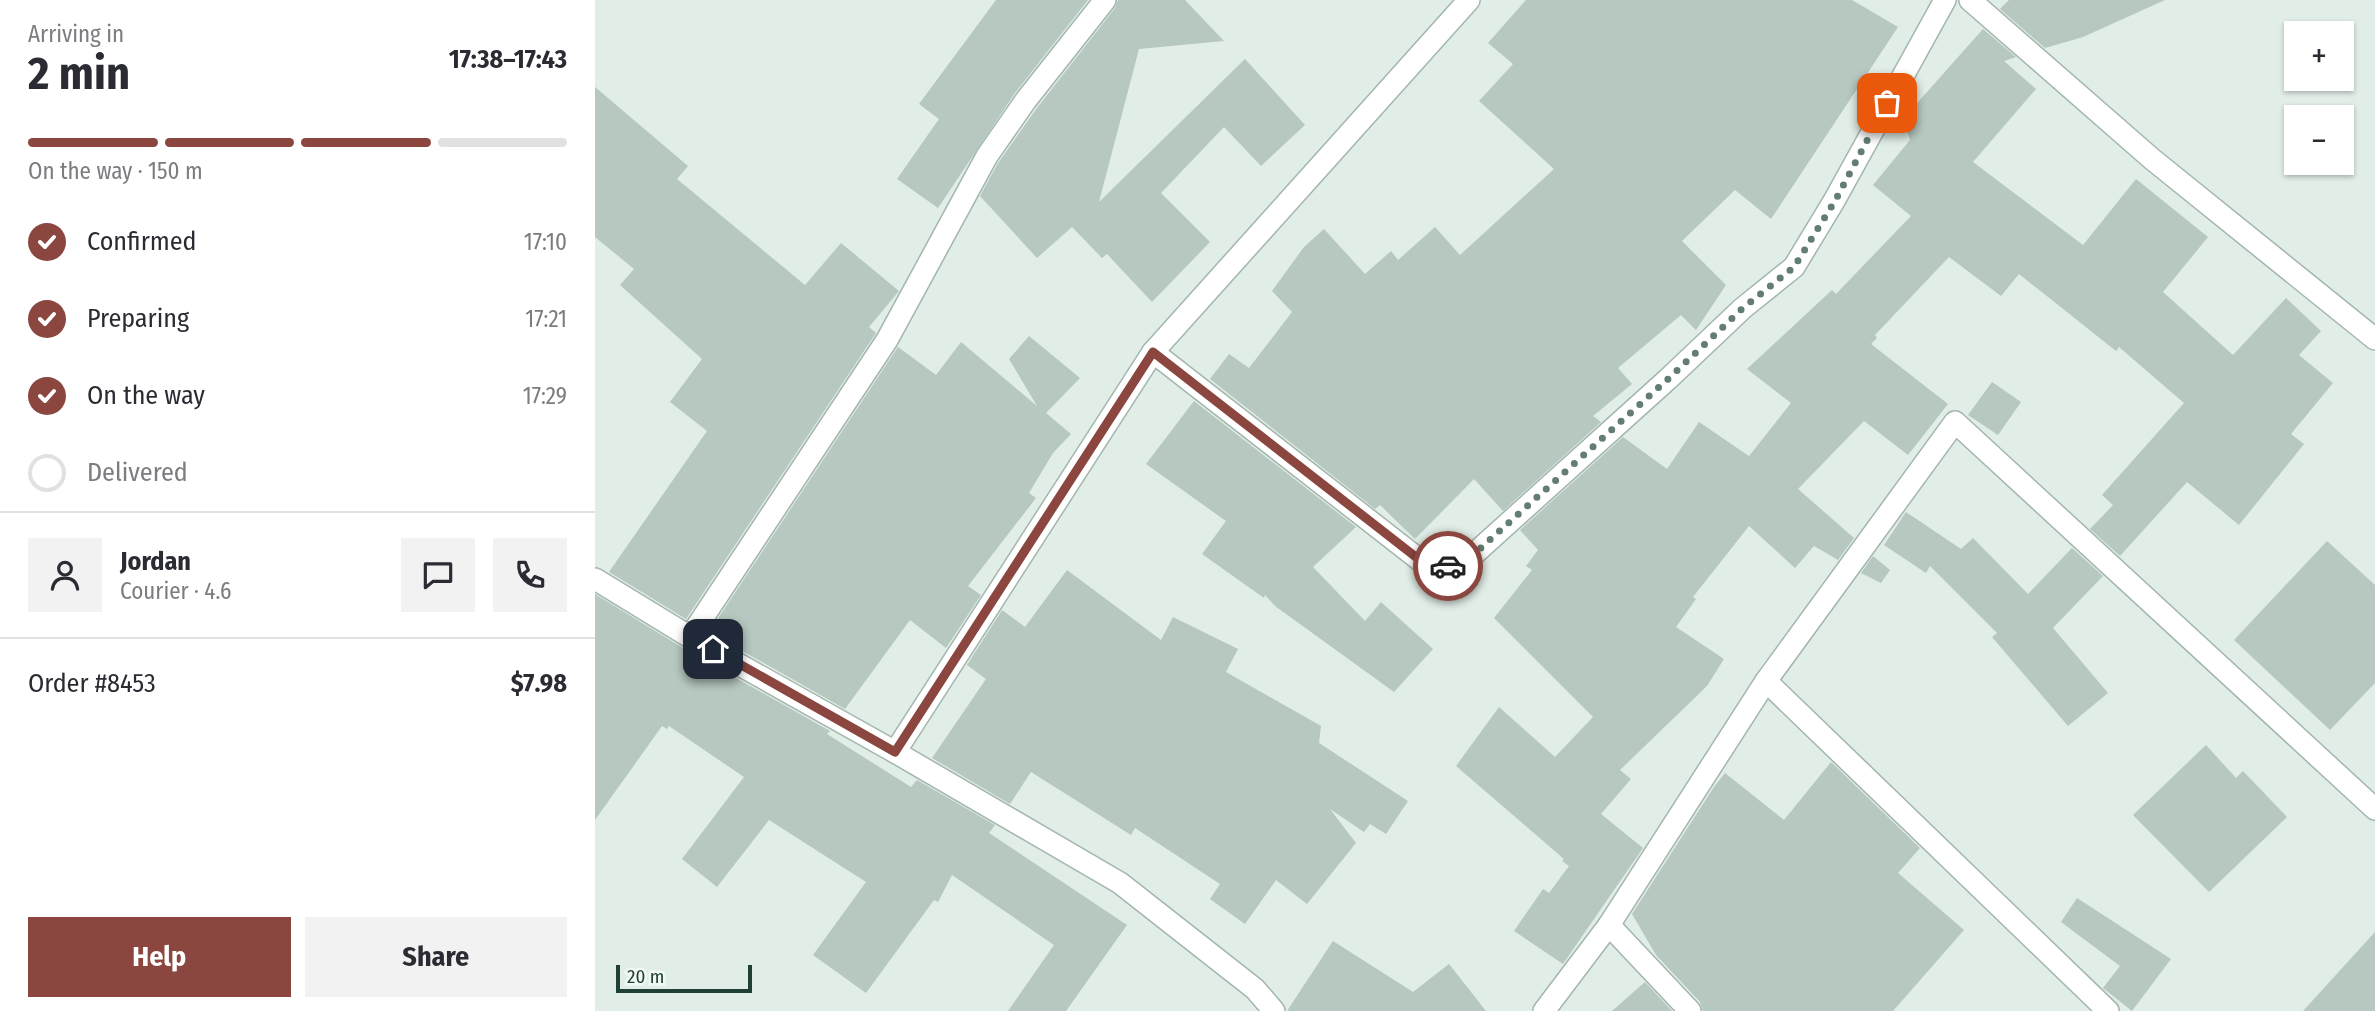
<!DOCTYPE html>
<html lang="en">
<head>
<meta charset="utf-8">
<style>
	:root { --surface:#fff; --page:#f2f2f3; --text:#2b2b33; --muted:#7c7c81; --line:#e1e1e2; --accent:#8a463f }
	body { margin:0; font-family:"Fira Sans Condensed",sans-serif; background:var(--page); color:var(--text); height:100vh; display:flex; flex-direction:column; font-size:26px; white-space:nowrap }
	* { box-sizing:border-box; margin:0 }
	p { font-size:23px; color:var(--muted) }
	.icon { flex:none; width:38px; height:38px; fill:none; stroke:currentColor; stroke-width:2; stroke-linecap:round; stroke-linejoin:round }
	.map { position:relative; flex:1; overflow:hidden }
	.details { display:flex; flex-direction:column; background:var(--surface); width:595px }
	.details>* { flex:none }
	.buttons { position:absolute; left:1689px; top:21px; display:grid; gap:14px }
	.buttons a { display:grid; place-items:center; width:70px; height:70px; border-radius:0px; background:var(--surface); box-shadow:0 2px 5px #0004; font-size:35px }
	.scale { position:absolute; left:21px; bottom:18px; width:136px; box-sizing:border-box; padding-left:7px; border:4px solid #1f4034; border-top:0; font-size:19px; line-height:24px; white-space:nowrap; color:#1f4034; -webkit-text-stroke:5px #f2f9f5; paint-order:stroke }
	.pin { position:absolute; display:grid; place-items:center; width:60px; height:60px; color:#fff; margin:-30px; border-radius:14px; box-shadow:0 4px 10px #0006 }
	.courier { position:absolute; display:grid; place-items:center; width:70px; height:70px; margin:-35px; border:5px solid #8a463f; border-radius:50%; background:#fff; color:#222; box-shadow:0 2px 9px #0007 }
	.overview em { font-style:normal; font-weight:700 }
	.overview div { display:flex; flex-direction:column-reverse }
	.overview { display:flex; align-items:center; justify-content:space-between; height:119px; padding:0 28px }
	h1 { font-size:46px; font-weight:700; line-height:52px }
	.bar { display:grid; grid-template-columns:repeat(4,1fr); gap:10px 7px; align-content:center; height:84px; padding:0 28px }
	.bar i { height:9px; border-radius:5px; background:var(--line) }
	.bar .active { background:var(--accent) }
	.bar p { grid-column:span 4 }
	.line { display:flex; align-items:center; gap:18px; padding:0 28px; border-top:2px solid var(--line) }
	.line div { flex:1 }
	.round { display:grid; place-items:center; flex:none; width:74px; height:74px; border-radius:0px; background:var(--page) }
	ol { padding:0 28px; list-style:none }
	li { display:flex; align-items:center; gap:21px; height:77px }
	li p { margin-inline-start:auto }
	li .icon { padding:7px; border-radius:50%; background:var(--accent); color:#fff; stroke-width:4 }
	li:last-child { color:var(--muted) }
	li i { width:38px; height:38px; border:4px solid var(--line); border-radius:50% }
	.cta { display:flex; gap:14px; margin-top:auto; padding:14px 28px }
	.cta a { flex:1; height:80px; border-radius:0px; background:var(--accent); color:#fff; font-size:28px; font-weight:700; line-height:80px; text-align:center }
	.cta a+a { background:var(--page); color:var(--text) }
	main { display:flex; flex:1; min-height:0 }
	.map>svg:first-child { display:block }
	.building { fill:#b6c8bf }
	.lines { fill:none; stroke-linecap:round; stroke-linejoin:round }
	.minor-casing { stroke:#a3b6ae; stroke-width:24 }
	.minor { stroke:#fff; stroke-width:21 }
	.done { stroke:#637d73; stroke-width:7; stroke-dasharray:0 12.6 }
	.route { stroke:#8a463f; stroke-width:9 }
</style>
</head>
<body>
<main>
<section class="details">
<div class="overview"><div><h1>2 min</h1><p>Arriving in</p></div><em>17:38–17:43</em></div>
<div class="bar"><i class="active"></i><i class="active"></i><i class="active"></i><i></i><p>On the way · 150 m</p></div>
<ol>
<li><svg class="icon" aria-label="check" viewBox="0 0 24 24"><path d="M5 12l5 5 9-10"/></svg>Confirmed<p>17:10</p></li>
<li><svg class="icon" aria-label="check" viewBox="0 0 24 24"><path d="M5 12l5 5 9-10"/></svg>Preparing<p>17:21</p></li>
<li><svg class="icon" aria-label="check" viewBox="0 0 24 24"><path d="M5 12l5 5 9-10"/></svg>On the way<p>17:29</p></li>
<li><i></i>Delivered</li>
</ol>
<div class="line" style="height:126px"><a class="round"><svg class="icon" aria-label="person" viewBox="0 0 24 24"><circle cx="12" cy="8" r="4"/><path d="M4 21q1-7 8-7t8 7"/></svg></a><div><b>Jordan</b><p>Courier · 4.6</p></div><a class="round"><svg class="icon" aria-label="chat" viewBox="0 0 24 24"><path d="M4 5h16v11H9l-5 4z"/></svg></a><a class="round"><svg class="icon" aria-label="phone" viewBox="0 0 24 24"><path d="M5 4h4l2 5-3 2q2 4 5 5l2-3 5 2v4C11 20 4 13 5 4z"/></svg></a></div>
<div class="line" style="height:91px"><div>Order #8453</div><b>$7.98</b></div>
<div class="cta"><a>Help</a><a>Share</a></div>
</section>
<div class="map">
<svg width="1780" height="1011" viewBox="0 0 1780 1011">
	<rect width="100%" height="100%" fill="#e1ede7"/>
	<g class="building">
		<polygon points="401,0 493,0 420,93 343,208 302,179 344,119 324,104"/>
		<polygon points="523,0 590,0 629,41 544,49 504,202 650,59 710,125 666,166 629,127 566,193 615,242 557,302 512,254 507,258 477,227 442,258 385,196 403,163 442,108 520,8"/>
		<polygon points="931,0 1257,0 1303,27 1176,219 1140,190 1087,241 1131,285 1101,330 1086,315 1023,368 1037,384 998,416 1006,422 908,511 879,479 820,539 785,505 780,509 615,379 634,354 654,368 697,312 677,291 709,247 729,229 770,274 796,251 803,260 840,227 865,255 959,169 884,101 918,64 893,43"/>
		<polygon points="1414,0 1570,0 1488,37 1450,48 1405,9"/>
		<polygon points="1388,29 1421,57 1409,61 1441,89 1378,162 1488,245 1541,179 1613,237 1568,292 1638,355 1691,298 1726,331 1704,355 1738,383 1696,434 1709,444 1644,525 1592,482 1525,556 1495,529 1518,505 1507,495 1589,403 1524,347 1521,351 1424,274 1406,296 1354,257 1280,335 1282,338 1276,344 1353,404 1313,455 1269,421 1203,489 1259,538 1243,560 1219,546 1200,568 1154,526 1098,597 1101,599 1081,627 1129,659 1112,686 1025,770 1036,779 1006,814 1048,848 968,964 919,931 948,889 954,893 974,866 967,861 969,859 861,766 904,707 960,757 998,717 899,618 937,570 931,566 943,550 925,530 1028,437 1072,469 1104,422 1154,456 1196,403 1152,369 1237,290 1241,294 1316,216 1278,185 1315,140 1308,119"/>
		<polygon points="0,87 93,166 82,179 210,285 246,243 304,291 274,327 281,333 91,619 14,572 112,431 75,402 107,359 25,285 39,269 0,237"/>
		<polygon points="434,336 485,378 451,413 476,434 458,453 434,493 441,498 373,586 386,595 351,648 315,620 250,709 114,632 303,347 341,375 366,342 442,406 414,359"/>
		<polygon points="1397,382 1426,402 1403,435 1373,415"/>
		<polygon points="599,401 761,527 718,567 770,621 786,602 838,649 799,692 680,606 670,595 669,598 607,554 631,521 551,464"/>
		<polygon points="1311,512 1366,549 1378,538 1433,594 1477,548 1508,576 1458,628 1513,693 1473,726 1397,637 1402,633 1335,566 1331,573 1289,545"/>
		<polygon points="1732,541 1780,585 1780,683 1735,730 1639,640"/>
		<polygon points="1278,556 1295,570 1286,583 1266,573"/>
		<polygon points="472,570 566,640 578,617 643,649 631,672 726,726 724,743 813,801 791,834 775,824 769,832 735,809 761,843 712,904 681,880 650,924 615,899 625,884 540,828 536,835 436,772 415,804 337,758 391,679 372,665 407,610 430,627"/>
		<polygon points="0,594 88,648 235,731 232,734 316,787 322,780 400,825 394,833 532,925 471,1011 413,1011 459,945 357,875 343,902 339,900 271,993 218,955 271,882 174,820 122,887 87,859 149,777 74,726 72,729 67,726 0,820"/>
		<polygon points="1611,745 1641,778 1648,771 1692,817 1614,892 1538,815"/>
		<polygon points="1236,762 1325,848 1303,873 1369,930 1298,1011 1108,1011 1105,1002 1061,955 1037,914 1119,787 1130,773 1189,820"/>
		<polygon points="1482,898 1576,959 1537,1011 1508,988 1525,966 1466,922"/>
		<polygon points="1780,932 1780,1011 1708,1011"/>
		<polygon points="738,941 818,992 854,964 891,1011 692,1011"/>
		<polygon points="1050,982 1077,1011 1017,1011"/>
	</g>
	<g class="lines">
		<defs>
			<g id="minor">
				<polyline points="1375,0 1557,159 1780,339"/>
				<polyline points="558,352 826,561 854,566 878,555 1073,379 1148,308 1199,267 1239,201 1350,0"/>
				<polyline points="0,579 95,637 300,752 525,883 660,989 679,1011"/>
				<polyline points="95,637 292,340 392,156 431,100 510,0"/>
				<polyline points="1171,681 1513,1011"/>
				<polyline points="300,752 558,352 874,0"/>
				<polyline points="1014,925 1095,1011"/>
				<polyline points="949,1011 1014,925 1171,681 1360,422 1780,809"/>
			</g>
		</defs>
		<use href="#minor" class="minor-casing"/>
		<use href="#minor" class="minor"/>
	</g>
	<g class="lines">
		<polyline class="done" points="853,566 878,555 1073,379 1148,308 1199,267 1240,201 1292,103"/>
		<polyline class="route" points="118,649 300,752 558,352 826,561 853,566"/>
	</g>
</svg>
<div class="buttons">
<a>+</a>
<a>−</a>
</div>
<div class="scale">20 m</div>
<div class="pin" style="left:1292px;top:103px;background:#ea580c"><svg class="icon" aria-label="bag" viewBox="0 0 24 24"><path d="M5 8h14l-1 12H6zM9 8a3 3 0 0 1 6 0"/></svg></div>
<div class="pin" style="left:118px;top:649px;background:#1f2937"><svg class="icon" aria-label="home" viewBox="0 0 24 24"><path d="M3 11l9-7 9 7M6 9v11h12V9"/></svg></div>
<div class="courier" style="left:853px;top:566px"><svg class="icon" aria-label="car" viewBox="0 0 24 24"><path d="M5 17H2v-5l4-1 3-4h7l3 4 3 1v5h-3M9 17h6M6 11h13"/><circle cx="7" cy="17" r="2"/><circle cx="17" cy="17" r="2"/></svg></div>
</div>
</main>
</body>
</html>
